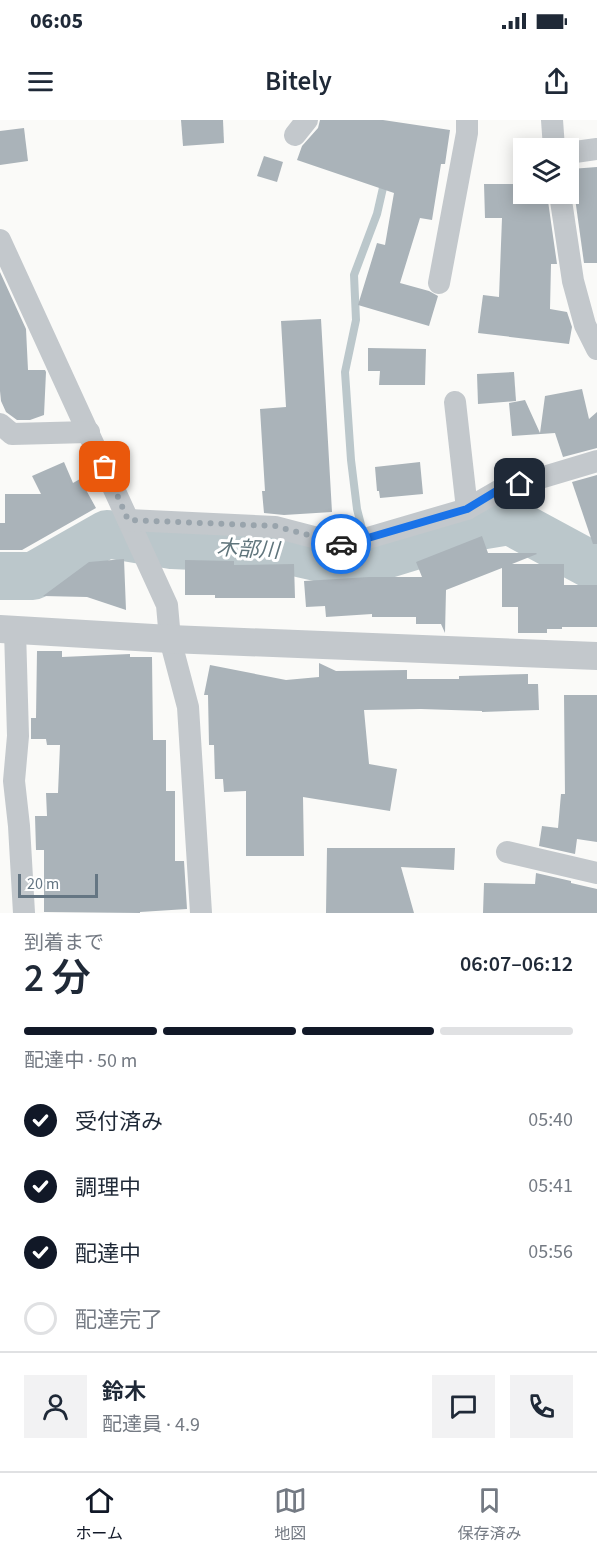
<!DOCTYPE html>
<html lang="ja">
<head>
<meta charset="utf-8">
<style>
	:root { --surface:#fff; --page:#f2f2f3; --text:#1f2937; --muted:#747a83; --line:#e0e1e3; --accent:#111827 }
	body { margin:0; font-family:"Source Sans 3","Noto Sans JP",sans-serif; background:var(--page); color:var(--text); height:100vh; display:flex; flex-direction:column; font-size:22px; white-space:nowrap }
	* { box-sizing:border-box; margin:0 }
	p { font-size:20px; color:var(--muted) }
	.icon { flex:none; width:33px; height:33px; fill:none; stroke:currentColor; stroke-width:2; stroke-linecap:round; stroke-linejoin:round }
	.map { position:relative; height:793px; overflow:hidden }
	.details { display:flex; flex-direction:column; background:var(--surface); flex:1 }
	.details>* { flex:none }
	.buttons { position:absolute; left:513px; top:18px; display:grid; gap:12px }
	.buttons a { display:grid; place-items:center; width:66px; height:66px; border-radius:0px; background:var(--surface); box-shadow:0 3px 15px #0003; font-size:30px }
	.scale { position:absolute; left:18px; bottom:15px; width:80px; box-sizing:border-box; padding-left:6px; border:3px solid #657683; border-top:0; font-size:16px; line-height:21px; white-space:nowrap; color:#657683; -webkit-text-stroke:4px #fff; paint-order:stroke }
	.pin { position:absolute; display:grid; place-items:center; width:51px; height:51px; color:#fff; margin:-26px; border-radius:12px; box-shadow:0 3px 9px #0006 }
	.courier { position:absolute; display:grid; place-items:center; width:60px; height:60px; margin:-30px; border:4px solid #1a73e8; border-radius:50%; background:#fff; color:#222; box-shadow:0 2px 8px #0007 }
	.headline em { font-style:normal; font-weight:600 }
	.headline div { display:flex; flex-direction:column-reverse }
	.headline { display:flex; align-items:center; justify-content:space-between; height:102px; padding:0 24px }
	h1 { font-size:39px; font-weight:600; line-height:45px }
	.bar { display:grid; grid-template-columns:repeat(4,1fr); gap:9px 6px; align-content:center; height:72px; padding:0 24px }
	.bar i { height:8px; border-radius:4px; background:var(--line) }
	.bar .on { background:var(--accent) }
	.bar p { grid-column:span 4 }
	.line { display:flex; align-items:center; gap:15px; padding:0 24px; border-top:2px solid var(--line) }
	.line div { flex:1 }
	.round { display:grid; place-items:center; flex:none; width:63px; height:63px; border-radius:0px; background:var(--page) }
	ol { padding:0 24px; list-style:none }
	li { display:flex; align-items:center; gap:18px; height:66px }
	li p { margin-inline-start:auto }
	li .icon { padding:6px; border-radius:50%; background:var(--accent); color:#fff; stroke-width:4 }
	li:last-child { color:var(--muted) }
	li i { width:33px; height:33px; border:3px solid var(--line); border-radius:50% }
	.status { display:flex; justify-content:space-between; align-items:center; height:42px; padding:0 30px; background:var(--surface); direction:ltr }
	.status svg { height:16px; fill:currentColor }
	header { display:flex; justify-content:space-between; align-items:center; height:78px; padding:0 24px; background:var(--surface); font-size:27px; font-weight:600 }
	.tabs { display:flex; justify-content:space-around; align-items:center; height:84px; border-top:2px solid var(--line); background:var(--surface); font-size:16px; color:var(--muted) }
	.tabs a { display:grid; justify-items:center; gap:3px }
	.tabs .on { color:var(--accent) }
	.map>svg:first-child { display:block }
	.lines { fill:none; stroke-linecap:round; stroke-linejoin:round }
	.stream { stroke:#bbc7cb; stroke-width:8 }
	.river { stroke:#bbc7cb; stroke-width:48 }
	.building { fill:#aab3b9 }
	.minor { stroke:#c3c8cc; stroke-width:22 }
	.tertiary { stroke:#c3c8cc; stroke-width:28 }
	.done { stroke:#99a4ac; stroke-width:6; stroke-dasharray:0 10.8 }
	.route { stroke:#1a73e8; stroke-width:8 }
	.labels { text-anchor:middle; stroke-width:6; stroke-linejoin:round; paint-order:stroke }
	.water-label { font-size:21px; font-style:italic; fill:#60757c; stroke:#fff }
</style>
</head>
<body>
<div class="status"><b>06:05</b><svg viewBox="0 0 49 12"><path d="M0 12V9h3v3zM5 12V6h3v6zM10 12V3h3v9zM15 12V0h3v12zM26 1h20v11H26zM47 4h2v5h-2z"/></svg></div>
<header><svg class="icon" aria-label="menu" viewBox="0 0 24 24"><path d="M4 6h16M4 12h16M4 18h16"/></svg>Bitely<svg class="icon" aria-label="share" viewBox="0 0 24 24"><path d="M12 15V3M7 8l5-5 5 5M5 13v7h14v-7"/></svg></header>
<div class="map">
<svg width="597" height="793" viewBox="0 0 597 793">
	<rect width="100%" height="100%" fill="#fafaf8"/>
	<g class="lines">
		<polyline class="stream" points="370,440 357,389 351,340 345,252 356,200 354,155 377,94 385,59"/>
		<polyline class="river" points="0,456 33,456 107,414 172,425 286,430 352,445 479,406 510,401 597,448"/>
	</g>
	<g class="building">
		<polygon points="181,0 223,0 224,23 183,26"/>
		<polygon points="320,0 383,0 450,10 445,44 441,44 432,100 420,98 400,163 429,171 438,176 429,206 358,185 377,123 385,125 394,73 297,40 302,26 318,8"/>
		<polygon points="24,8 28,41 0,45 0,11"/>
		<polygon points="264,36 283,42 277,62 257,56"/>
		<polygon points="597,47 597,143 584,143 571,49"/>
		<polygon points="484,64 524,64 524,74 547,74 557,144 551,144 550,189 567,192 572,207 569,224 478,213 483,175 499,177 502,98 485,98"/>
		<polygon points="0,152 26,209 28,250 45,250 46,252 44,295 30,300 17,300 6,292 1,281 0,271"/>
		<polygon points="321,199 332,392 284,395 264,393 262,371 265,371 260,289 286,287 281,201"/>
		<polygon points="368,228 426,229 425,265 379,265 380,251 368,251"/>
		<polygon points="514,252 516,281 478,284 477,254"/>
		<polygon points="582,269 589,299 597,292 597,328 563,337 555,313 512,316 509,283 525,280 540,313 545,276"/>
		<polygon points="64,342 73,363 80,359 96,388 22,430 0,430 0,403 5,403 5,374 41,374 32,356"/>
		<polygon points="420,342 423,374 380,378 379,371 377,371 375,347"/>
		<polygon points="597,355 597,424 593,424 572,362"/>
		<polygon points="482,416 488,433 536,433 537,434 512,444 564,444 564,465 597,465 597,507 562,507 562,509 547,509 547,513 518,513 518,487 502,487 502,448 446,470 445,513 441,504 416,504 416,497 372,497 372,494 326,497 325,486 306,487 304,461 369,457 422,457 416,442"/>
		<polygon points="124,439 126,490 87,477 43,476 89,442"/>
		<polygon points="185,440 234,441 234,445 294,444 295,478 215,478 215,475 185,475"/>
		<polygon points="37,531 62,531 62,537 130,534 130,537 152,537 153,620 166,620 166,671 175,671 175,741 184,741 187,789 140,792 140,793 44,792 44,730 36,730 35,696 47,696 46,673 58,673 60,625 47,625 46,619 31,619 31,598 36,598"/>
		<polygon points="319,543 336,551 407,550 407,559 459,559 459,556 528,554 528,564 538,564 539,590 482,592 482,591 421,589 364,590 369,644 397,649 390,691 303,677 304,736 246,736 246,671 224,672 223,659 215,659 214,625 209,625 208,575 204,575 210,545 286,560 319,557"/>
		<polygon points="564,575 597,575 597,722 577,719 575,734 539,726 542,706 558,708 561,674 565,674"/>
		<polygon points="327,728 455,728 454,750 401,747 414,793 326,793"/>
		<polygon points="536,753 571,761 571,763 597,769 597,793 483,793 484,763 535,764"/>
	</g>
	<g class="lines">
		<g class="minor">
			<polyline points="552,0 554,28"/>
			<polyline points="295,15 307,0"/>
			<polyline points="568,33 597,29"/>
			<polyline points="560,74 573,161 585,205 597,229"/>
			<polyline points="0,120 167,485 170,519 188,587 201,793"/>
			<polyline points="439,163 467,13 467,0"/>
			<polyline points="455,282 467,389"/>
			<polyline points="0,304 12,314 89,312"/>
			<polyline points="128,400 275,407 344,425 467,389 500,370 597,341"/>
			<polyline points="15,510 18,616 14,661 19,706 24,793"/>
			<polyline points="507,732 597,753"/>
		</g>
		<polyline class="tertiary" points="0,509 170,519 597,536"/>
	</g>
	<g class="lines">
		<polyline class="done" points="105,347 128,400 275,406 341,424"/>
		<polyline class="route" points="341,424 344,425 467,389 500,369 520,364"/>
	</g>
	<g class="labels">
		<g class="water-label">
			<text transform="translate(248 429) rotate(3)" y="7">木部川</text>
		</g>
	</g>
</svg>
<div class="buttons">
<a><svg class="icon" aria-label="layers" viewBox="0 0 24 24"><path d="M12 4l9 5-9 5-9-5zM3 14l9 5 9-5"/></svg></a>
</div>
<div class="scale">20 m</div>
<div class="pin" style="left:105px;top:347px;background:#ea580c"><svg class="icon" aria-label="bag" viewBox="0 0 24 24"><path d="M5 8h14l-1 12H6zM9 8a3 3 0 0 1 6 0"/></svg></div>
<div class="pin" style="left:520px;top:364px;background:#1f2937"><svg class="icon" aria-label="home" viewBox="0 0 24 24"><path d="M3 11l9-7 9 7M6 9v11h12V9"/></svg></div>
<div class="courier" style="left:341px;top:424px"><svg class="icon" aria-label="car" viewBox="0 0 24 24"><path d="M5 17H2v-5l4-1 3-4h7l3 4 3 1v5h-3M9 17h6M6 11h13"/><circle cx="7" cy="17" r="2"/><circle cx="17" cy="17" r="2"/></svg></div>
</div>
<section class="details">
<div class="headline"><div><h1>2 分</h1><p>到着まで</p></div><em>06:07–06:12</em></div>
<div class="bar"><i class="on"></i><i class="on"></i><i class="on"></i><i></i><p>配達中 · 50 m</p></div>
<ol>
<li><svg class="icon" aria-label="check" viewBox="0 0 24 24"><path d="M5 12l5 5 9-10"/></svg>受付済み<p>05:40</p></li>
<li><svg class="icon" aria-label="check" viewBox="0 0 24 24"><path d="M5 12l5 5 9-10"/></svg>調理中<p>05:41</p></li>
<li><svg class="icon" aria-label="check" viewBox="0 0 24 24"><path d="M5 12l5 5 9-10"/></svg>配達中<p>05:56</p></li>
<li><i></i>配達完了</li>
</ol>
<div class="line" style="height:108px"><a class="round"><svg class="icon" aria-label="person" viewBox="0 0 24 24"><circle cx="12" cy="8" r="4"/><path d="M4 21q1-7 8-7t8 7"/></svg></a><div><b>鈴木</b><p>配達員 · 4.9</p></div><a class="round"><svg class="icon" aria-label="chat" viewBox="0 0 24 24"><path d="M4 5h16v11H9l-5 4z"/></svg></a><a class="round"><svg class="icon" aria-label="phone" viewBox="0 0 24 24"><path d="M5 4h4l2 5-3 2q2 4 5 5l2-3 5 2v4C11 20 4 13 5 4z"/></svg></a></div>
</section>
<nav class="tabs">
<a class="on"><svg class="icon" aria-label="home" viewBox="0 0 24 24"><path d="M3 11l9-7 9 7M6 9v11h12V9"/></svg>ホーム</a>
<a><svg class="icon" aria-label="map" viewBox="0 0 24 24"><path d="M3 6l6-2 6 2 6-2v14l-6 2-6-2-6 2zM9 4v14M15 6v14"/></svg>地図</a>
<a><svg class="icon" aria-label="saved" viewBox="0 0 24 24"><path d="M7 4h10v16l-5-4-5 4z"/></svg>保存済み</a>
</nav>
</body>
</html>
